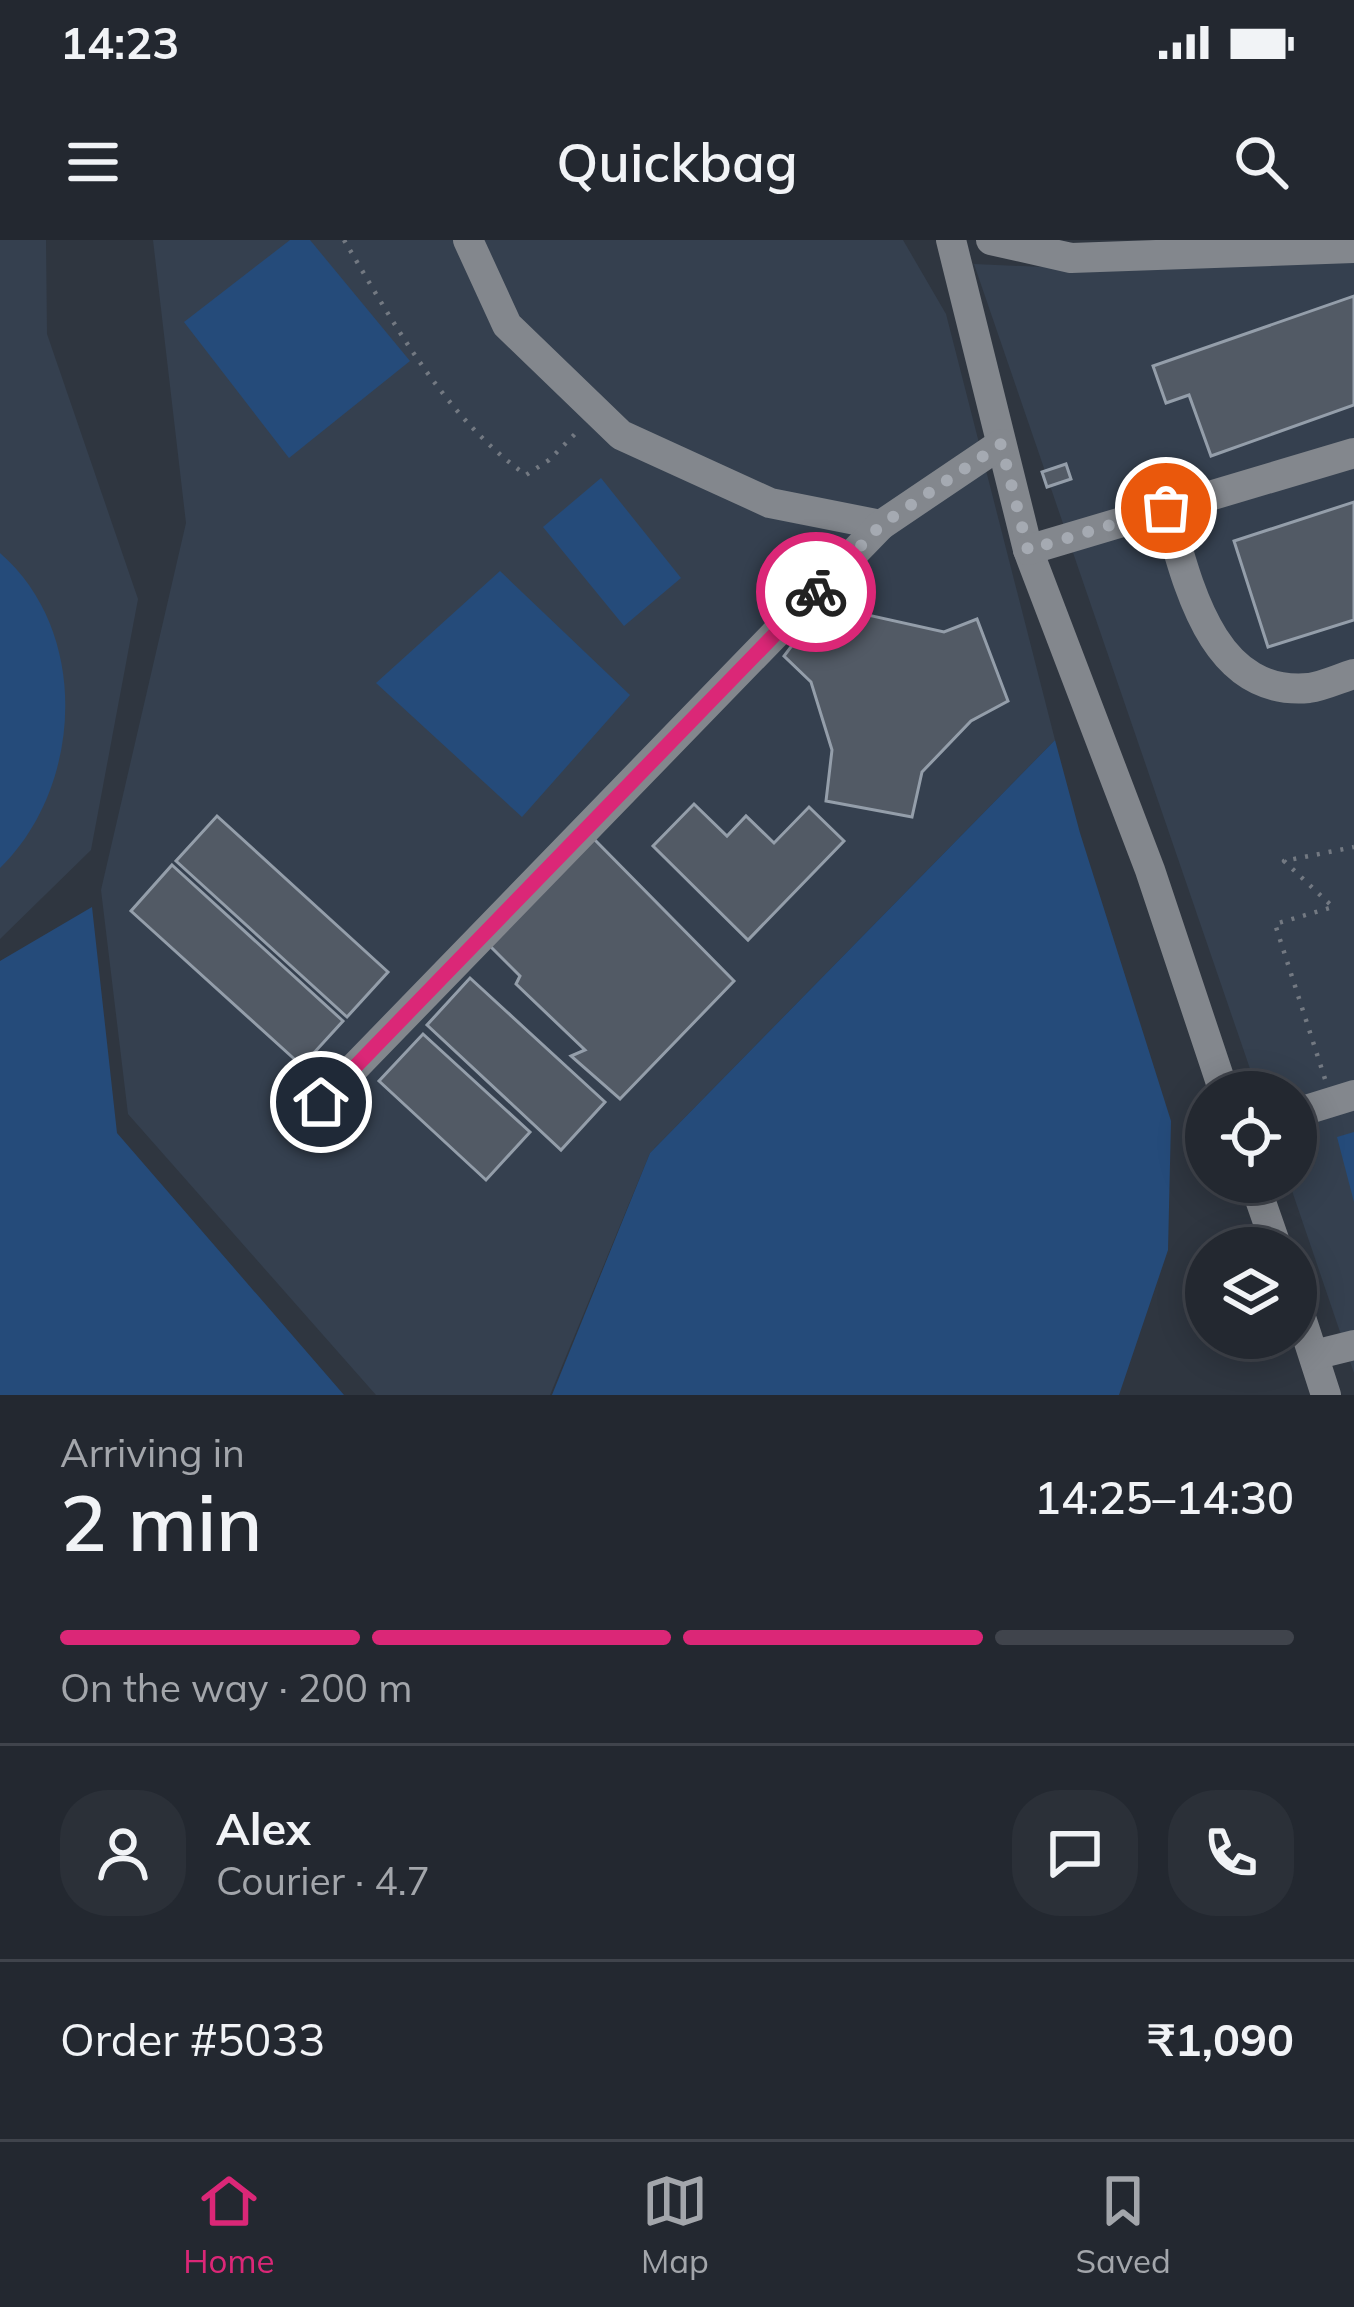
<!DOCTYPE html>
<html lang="en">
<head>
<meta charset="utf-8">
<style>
	:root { --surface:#232830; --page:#2b3038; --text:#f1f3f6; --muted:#a3a6ab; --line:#40444c; --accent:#db2777 }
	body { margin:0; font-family:Mulish,sans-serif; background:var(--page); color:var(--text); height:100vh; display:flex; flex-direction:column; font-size:45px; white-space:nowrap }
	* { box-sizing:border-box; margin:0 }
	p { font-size:39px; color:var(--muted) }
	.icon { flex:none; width:66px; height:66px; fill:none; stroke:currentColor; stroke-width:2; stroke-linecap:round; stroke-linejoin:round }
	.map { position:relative; height:1155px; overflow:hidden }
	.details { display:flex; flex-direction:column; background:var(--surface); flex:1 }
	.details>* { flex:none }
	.buttons { position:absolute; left:1185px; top:831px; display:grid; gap:24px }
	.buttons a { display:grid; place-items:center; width:132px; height:132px; border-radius:50%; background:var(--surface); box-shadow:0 6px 30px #0003,0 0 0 3px var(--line); font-size:60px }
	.pin { position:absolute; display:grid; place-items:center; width:102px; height:102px; color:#fff; margin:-51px; border:6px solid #fff; border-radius:50%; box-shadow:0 3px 12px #0007 }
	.courier { position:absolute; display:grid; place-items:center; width:120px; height:120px; margin:-60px; border:9px solid #db2777; border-radius:50%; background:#fff; color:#222; box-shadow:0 3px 15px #0007 }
	.head em { font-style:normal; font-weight:600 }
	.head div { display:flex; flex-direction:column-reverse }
	.head { display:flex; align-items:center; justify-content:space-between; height:204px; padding:0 60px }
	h1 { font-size:78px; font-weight:600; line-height:90px }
	.bar { display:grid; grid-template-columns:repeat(4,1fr); gap:18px 12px; align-content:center; height:144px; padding:0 60px }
	.bar i { height:15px; border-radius:9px; background:var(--line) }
	.bar .active { background:var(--accent) }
	.bar p { grid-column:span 4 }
	.line { display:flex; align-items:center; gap:30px; padding:0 60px; border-top:3px solid var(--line) }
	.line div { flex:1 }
	.round { display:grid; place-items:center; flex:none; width:126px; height:126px; border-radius:48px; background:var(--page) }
	.status { display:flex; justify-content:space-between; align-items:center; height:84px; padding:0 60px; background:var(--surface); direction:ltr }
	.status svg { height:33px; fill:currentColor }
	header { display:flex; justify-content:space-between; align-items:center; height:156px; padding:0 60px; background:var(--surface); font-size:54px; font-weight:600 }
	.dock { display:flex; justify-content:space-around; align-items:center; height:168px; border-top:3px solid var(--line); background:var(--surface); font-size:33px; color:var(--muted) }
	.dock a { display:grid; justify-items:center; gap:6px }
	.dock .active { color:var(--accent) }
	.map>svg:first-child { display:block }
	.built { fill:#35404f }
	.green { fill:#254b7a }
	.building { fill:#525a65; stroke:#949eaa; stroke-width:3 }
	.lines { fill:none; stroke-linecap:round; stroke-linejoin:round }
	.path { stroke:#737982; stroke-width:4.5; stroke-dasharray:3 9; stroke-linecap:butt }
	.minor { stroke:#83878d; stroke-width:30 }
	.done { stroke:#a5aab2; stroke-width:12; stroke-dasharray:0 21.6 }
	.route { stroke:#db2777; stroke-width:15 }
</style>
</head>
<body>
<div class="status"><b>14:23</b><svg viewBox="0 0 49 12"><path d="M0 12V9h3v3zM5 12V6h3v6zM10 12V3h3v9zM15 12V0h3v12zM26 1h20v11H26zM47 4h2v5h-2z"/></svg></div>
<header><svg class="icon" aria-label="menu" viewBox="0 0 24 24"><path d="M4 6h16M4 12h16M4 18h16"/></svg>Quickbag<svg class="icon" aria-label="search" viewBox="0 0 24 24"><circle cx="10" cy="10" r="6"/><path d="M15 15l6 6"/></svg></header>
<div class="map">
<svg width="1354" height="1155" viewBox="0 0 1354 1155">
	<rect width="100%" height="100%" fill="#2f3640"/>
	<g class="built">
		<polygon points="0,0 46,0 47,94 138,359 91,610 0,699"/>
		<polygon points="153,0 903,0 946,74 1055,500 650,913 550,1155 376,1155 128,874 101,650 186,283"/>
		<polygon points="1354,16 1354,1133 1289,942 1296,942 1296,852 1258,852 974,24 1087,29"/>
	</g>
	<g class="green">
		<polygon points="290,0 310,0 410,121 289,218 184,82"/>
		<polygon points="601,238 681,338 624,386 543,287"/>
		<path d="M0 313C91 392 83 547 0 628Z"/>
		<polygon points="500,331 630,455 522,577 376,443"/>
		<polygon points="1055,500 1080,593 1171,881 1168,1010 1119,1155 552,1155 650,913"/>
		<polygon points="92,667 117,893 344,1155 0,1155 0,721"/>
		<polygon points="1354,892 1354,962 1337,897"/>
	</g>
	<g class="building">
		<polygon points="1354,56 1354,165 1211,216 1189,155 1166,163 1153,126"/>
		<polygon points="1066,224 1071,239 1047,247 1042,232"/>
		<polygon points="1354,262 1354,380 1268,407 1234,301"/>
		<polygon points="837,346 863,374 944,392 977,379 1008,461 971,481 922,532 912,577 826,561 832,510 811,442 784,416"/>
		<polygon points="694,564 727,596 746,576 774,603 809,567 844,601 748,700 653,606"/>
		<polygon points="217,576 388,732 347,777 176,621"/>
		<polygon points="592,597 734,741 620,859 571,816 585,810 516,744 520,736 487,703"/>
		<polygon points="172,625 343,781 302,826 131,671"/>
		<polygon points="470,738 605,862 561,910 427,785"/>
		<polygon points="423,794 530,892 486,940 379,841"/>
	</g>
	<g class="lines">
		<g class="path">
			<path d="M344 0C394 84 445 177 526 235L549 220 580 189"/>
			<polyline points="1325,839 1275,684 1333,667 1284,621 1354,607"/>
		</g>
		<g class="minor">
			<polyline points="468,0 507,85 621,195 770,263 881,285"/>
			<polyline points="951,0 1028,310 1150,630 1224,852"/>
			<polyline points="991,0 1071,18 1354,8"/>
			<path d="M1166 268C1187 340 1210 457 1309 448 1324 446 1340 438 1354 434"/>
			<polyline points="1028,310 1354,213"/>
			<polyline points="321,862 881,285 1001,204"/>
			<polyline points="1296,873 1354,855"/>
			<polyline points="1254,942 1277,1008"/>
			<polyline points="1296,1062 1326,1155"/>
			<polyline points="1314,1115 1354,1105"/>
		</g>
	</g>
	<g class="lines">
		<polyline class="done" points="816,352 881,285 1001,204 1028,310 1166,268"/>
		<polyline class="route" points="321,862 816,352"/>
	</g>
</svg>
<div class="buttons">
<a><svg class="icon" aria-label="locate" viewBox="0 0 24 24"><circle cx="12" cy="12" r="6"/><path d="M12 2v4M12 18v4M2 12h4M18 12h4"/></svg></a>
<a><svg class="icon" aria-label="layers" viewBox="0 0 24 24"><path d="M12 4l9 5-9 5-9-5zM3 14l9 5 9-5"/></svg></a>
</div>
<div class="pin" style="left:1166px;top:268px;background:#ea580c"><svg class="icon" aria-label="bag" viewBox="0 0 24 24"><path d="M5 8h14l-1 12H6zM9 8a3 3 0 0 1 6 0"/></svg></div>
<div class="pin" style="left:321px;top:862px;background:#1f2937"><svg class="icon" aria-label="home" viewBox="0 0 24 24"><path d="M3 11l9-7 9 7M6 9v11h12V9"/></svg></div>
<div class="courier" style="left:816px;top:352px"><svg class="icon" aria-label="bike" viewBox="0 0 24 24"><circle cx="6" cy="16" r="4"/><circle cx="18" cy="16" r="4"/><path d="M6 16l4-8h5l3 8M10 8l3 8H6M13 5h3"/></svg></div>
</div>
<section class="details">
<div class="head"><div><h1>2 min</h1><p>Arriving in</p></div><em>14:25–14:30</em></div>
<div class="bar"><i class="active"></i><i class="active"></i><i class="active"></i><i></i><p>On the way · 200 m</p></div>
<div class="line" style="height:216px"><a class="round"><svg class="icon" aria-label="person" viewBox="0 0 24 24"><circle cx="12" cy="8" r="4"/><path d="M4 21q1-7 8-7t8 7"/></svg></a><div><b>Alex</b><p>Courier · 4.7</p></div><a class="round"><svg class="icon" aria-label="chat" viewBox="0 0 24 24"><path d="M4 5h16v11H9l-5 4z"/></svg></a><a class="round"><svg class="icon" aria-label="phone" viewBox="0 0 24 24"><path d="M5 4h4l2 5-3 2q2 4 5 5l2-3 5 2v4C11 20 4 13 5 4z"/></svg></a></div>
<div class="line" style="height:156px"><div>Order #5033</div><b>₹1,090</b></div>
</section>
<nav class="dock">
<a class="active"><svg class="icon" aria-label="home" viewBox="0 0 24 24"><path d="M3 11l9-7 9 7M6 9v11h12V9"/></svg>Home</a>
<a><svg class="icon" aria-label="map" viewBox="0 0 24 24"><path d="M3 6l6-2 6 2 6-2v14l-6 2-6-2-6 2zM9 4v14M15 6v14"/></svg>Map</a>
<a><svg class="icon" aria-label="saved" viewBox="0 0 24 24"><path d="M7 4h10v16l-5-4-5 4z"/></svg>Saved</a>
</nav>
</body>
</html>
